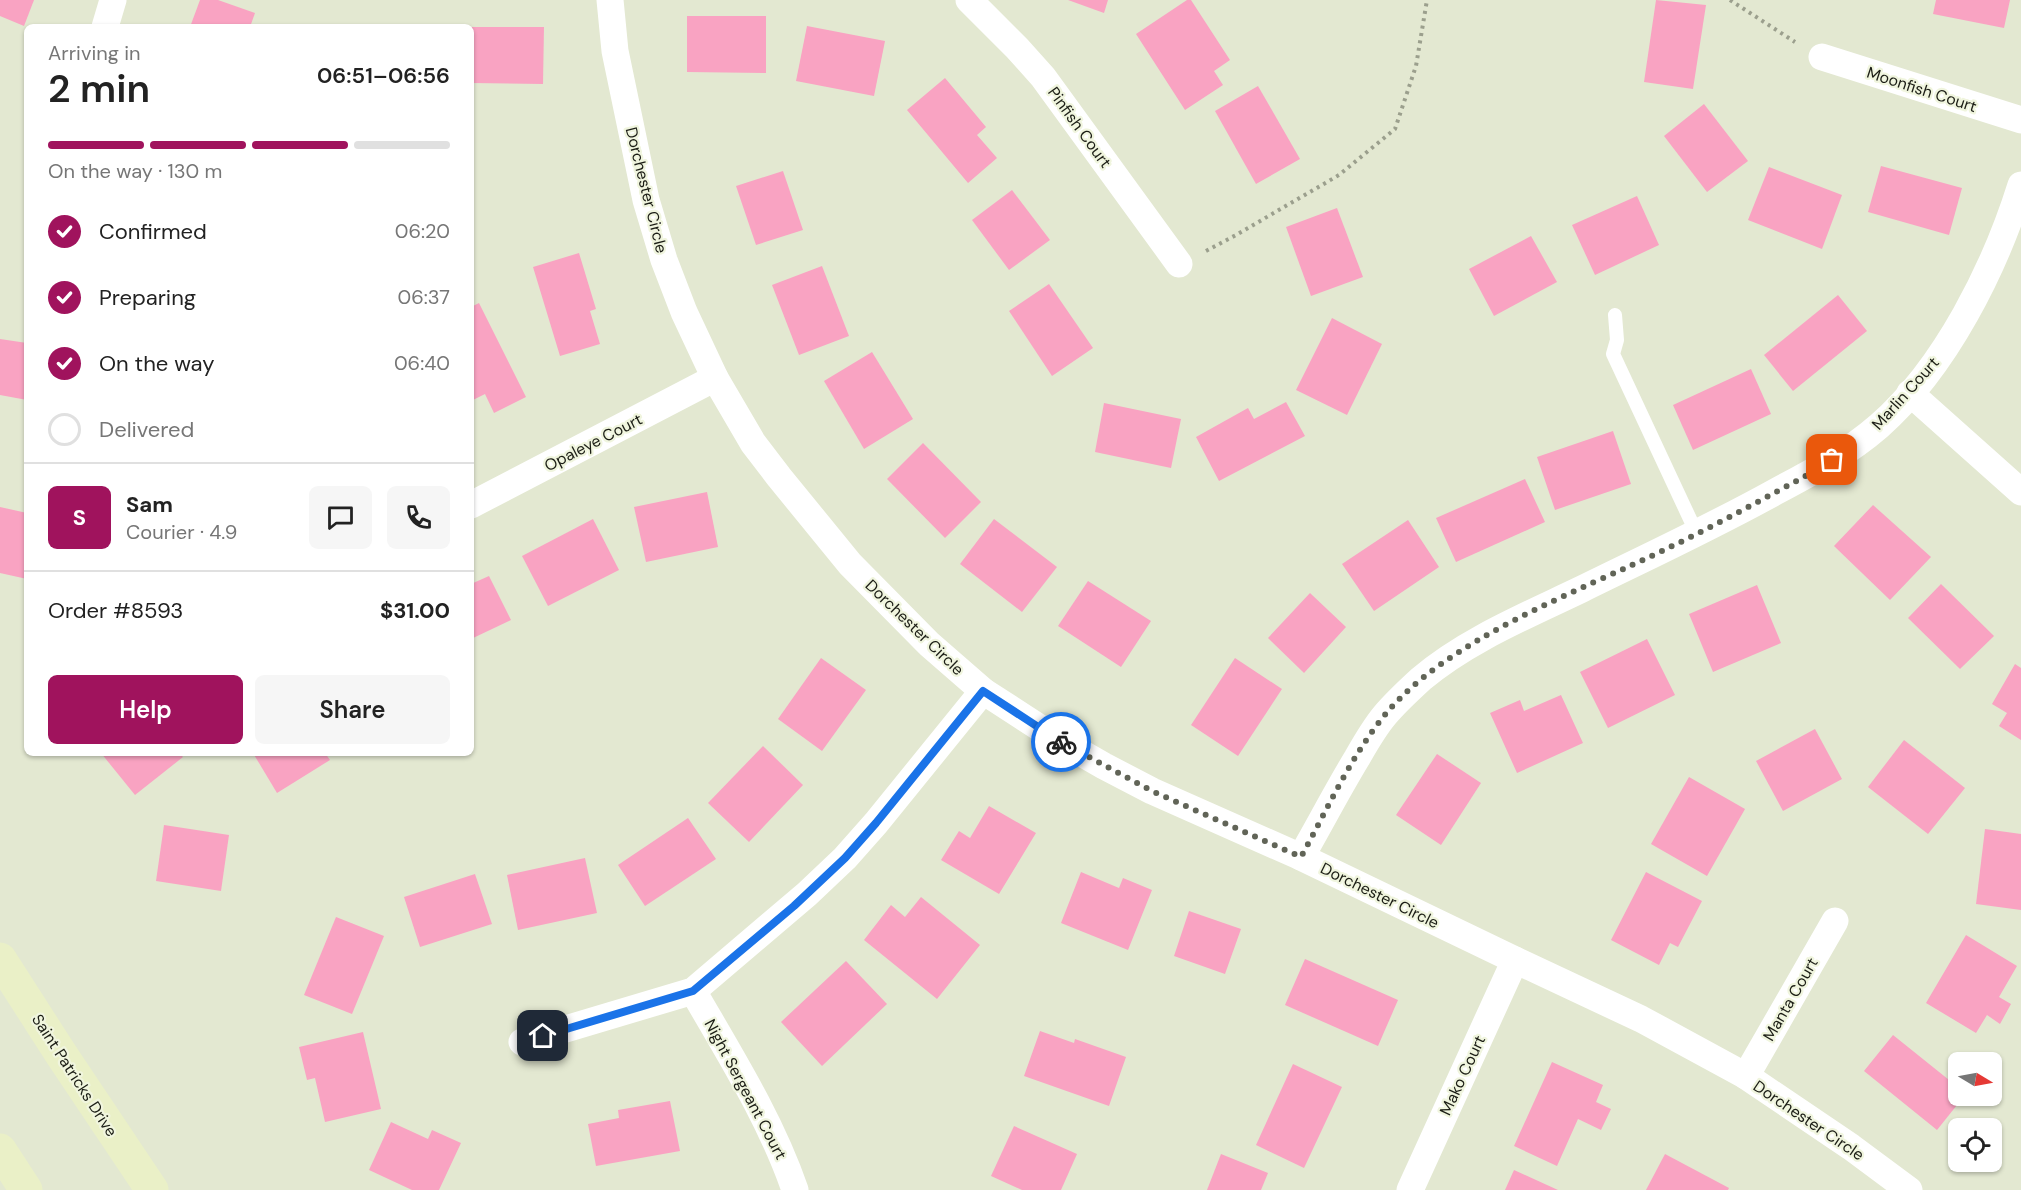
<!DOCTYPE html>
<html lang="en">
<head>
<meta charset="utf-8">
<style>
	:root { --surface:#fff; --page:#f6f6f6; --text:#222; --muted:#767676; --line:#e0e0e0; --accent:#a0135d }
	body { margin:0; font-family:"DM Sans",sans-serif; background:var(--page); color:var(--text); height:100vh; display:flex; flex-direction:column; font-size:22px; white-space:nowrap }
	* { box-sizing:border-box; margin:0 }
	p { font-size:20px; color:var(--muted) }
	.icon { flex:none; width:33px; height:33px; fill:none; stroke:currentColor; stroke-width:2; stroke-linecap:round; stroke-linejoin:round }
	.map { position:relative; flex:1; overflow:hidden }
	.details { position:absolute; left:24px; top:24px; width:450px; height:732px; display:flex; flex-direction:column; background:var(--surface); border-radius:9px; box-shadow:0 2px 4px #0004 }
	.details>* { flex:none }
	.needle { width:39px; rotate:100deg }
	.buttons { position:absolute; left:1948px; top:1052px; display:grid; gap:12px }
	.buttons a { display:grid; place-items:center; width:54px; height:54px; border-radius:9px; background:var(--surface); box-shadow:0 2px 4px #0004; font-size:30px }
	.pin { position:absolute; display:grid; place-items:center; width:51px; height:51px; color:#fff; margin:-26px; border-radius:12px; box-shadow:0 3px 9px #0006 }
	.courier { position:absolute; display:grid; place-items:center; width:60px; height:60px; margin:-30px; border:4px solid #1a73e8; border-radius:50%; background:#fff; color:#222; box-shadow:0 2px 8px #0007 }
	.overview em { font-style:normal; font-weight:600 }
	.overview div { display:flex; flex-direction:column-reverse }
	.overview { display:flex; align-items:center; justify-content:space-between; height:102px; padding:0 24px }
	h1 { font-size:39px; font-weight:600; line-height:45px }
	.bar { display:grid; grid-template-columns:repeat(4,1fr); gap:9px 6px; align-content:center; height:72px; padding:0 24px }
	.bar i { height:8px; border-radius:4px; background:var(--line) }
	.bar .on { background:var(--accent) }
	.bar p { grid-column:span 4 }
	.line { display:flex; align-items:center; gap:15px; padding:0 24px; border-top:2px solid var(--line) }
	.line div { flex:1 }
	.round { display:grid; place-items:center; flex:none; width:63px; height:63px; border-radius:9px; background:var(--page) }
	ol { padding:0 24px; list-style:none }
	li { display:flex; align-items:center; gap:18px; height:66px }
	li p { margin-inline-start:auto }
	li .icon { padding:6px; border-radius:50%; background:var(--accent); color:#fff; stroke-width:4 }
	li:last-child { color:var(--muted) }
	li i { width:33px; height:33px; border:3px solid var(--line); border-radius:50% }
	.action { display:flex; gap:12px; margin-top:auto; padding:12px 24px }
	.action a { flex:1; height:69px; border-radius:9px; background:var(--accent); color:#fff; font-size:24px; font-weight:600; line-height:69px; text-align:center }
	.action a+a { background:var(--page); color:var(--text) }
	.map>svg:first-child { display:block }
	.building { fill:#f9a3c2 }
	.lines { fill:none; stroke-linecap:round; stroke-linejoin:round }
	.path { stroke:#9b9f8d; stroke-width:4; stroke-dasharray:3 4.5; stroke-linecap:butt }
	.lane { stroke:#fff; stroke-width:14 }
	.street { stroke:#fff; stroke-width:27 }
	.secondary { stroke:#eaf0c7; stroke-width:33 }
	.done { stroke:#616457; stroke-width:6; stroke-dasharray:0 10.8 }
	.route { stroke:#1a73e8; stroke-width:8 }
	.labels { text-anchor:middle; stroke-width:4.5; stroke-linejoin:round; paint-order:stroke }
	.street-label { font-size:16px; fill:#1b1d15; stroke:#f0f5de }
</style>
</head>
<body>
<div class="map">
<svg width="2021" height="1190" viewBox="0 0 2021 1190">
	<rect width="100%" height="100%" fill="#e3e8d1"/>
	<g class="building">
		<polygon points="0,0 34,0 24,26 0,16"/>
		<polygon points="200,0 218,0 255,13 250,27 190,27"/>
		<polygon points="1068,0 1108,0 1104,13"/>
		<polygon points="1187,0 1191,0 1230,60 1214,71 1223,85 1185,110 1136,34"/>
		<polygon points="1656,0 1706,5 1693,89 1644,82"/>
		<polygon points="1936,0 2010,0 2004,28 1933,14"/>
		<polygon points="687,16 766,16 766,73 687,72"/>
		<rect x="376" y="25" width="16" height="2"/>
		<polygon points="807,26 885,41 874,96 796,81"/>
		<polygon points="471,27 544,27 543,84 471,83"/>
		<polygon points="945,78 986,127 977,135 997,158 968,183 907,110"/>
		<polygon points="1258,86 1300,159 1256,184 1215,111"/>
		<polygon points="1704,104 1748,161 1707,192 1664,136"/>
		<polygon points="1881,166 1962,188 1949,235 1868,212"/>
		<polygon points="1769,167 1842,195 1822,249 1748,220"/>
		<polygon points="783,171 803,230 756,245 736,186"/>
		<polygon points="1012,190 1050,240 1009,270 972,220"/>
		<polygon points="1637,196 1659,245 1595,275 1572,225"/>
		<polygon points="1337,208 1363,277 1311,296 1286,227"/>
		<polygon points="1531,236 1557,282 1494,316 1469,269"/>
		<polygon points="579,253 596,309 590,311 600,344 560,356 533,267"/>
		<polygon points="822,266 849,336 799,355 772,285"/>
		<polygon points="1049,284 1093,348 1052,376 1009,311"/>
		<polygon points="1838,295 1867,331 1793,391 1764,355"/>
		<polygon points="479,303 526,397 494,413 485,394 471,401 471,307"/>
		<polygon points="1332,318 1382,344 1347,415 1296,390"/>
		<polygon points="0,339 27,343 27,400 0,395"/>
		<polygon points="872,352 913,419 864,449 824,381"/>
		<polygon points="1751,369 1771,414 1693,450 1673,405"/>
		<polygon points="1286,402 1305,436 1219,481 1196,437 1248,408 1254,419"/>
		<polygon points="1104,403 1181,419 1171,468 1095,452"/>
		<polygon points="1613,431 1631,484 1555,510 1537,457"/>
		<polygon points="923,443 981,502 945,538 887,479"/>
		<polygon points="1525,479 1545,522 1456,562 1436,518"/>
		<polygon points="707,492 718,547 646,562 634,507"/>
		<polygon points="1873,505 1931,557 1890,600 1834,546"/>
		<polygon points="0,507 27,513 27,579 0,573"/>
		<polygon points="593,519 619,570 548,606 522,556"/>
		<polygon points="994,519 1057,567 1022,612 960,564"/>
		<polygon points="1408,520 1439,567 1374,611 1342,564"/>
		<polygon points="489,576 511,620 471,639 471,584"/>
		<polygon points="1088,581 1151,621 1121,667 1058,626"/>
		<polygon points="1941,584 1994,636 1960,669 1908,618"/>
		<polygon points="1757,585 1781,643 1713,672 1689,614"/>
		<polygon points="1310,593 1346,627 1304,673 1268,638"/>
		<polygon points="1647,639 1675,695 1608,728 1580,672"/>
		<polygon points="821,658 866,690 822,751 778,719"/>
		<polygon points="1235,658 1282,689 1238,756 1191,725"/>
		<polygon points="2015,664 2021,668 2021,740 1999,726 2007,713 1992,704"/>
		<polygon points="1561,695 1583,743 1517,773 1490,713 1520,700 1524,711"/>
		<polygon points="1815,729 1842,779 1783,811 1756,761"/>
		<polygon points="1904,740 1965,788 1928,834 1868,787"/>
		<polygon points="763,746 803,785 749,842 708,803"/>
		<polygon points="101,753 179,753 183,757 135,795"/>
		<polygon points="253,753 325,753 330,760 277,793"/>
		<polygon points="1437,754 1481,783 1441,845 1396,815"/>
		<polygon points="1689,777 1745,809 1707,876 1651,844"/>
		<polygon points="989,806 1036,833 999,894 941,860 959,831 970,838"/>
		<polygon points="688,818 716,859 645,906 618,865"/>
		<polygon points="164,825 229,835 221,891 156,881"/>
		<polygon points="1985,829 2021,834 2021,910 1976,904"/>
		<polygon points="585,858 597,913 518,930 507,875"/>
		<polygon points="1081,872 1119,888 1123,878 1152,890 1128,950 1061,923"/>
		<polygon points="1646,872 1702,901 1678,947 1670,943 1659,965 1611,940"/>
		<polygon points="475,874 492,924 420,947 404,897"/>
		<polygon points="921,897 980,945 937,999 864,940 891,905 905,917"/>
		<polygon points="1189,911 1241,929 1225,974 1174,956"/>
		<polygon points="336,917 384,936 352,1014 304,995"/>
		<polygon points="1966,935 2017,966 1999,997 2011,1004 2000,1024 1987,1015 1976,1033 1926,1003"/>
		<polygon points="1305,959 1398,1000 1378,1046 1285,1005"/>
		<polygon points="846,961 887,1004 822,1066 781,1022"/>
		<polygon points="1040,1031 1074,1043 1075,1039 1126,1057 1109,1106 1024,1076"/>
		<polygon points="363,1032 381,1109 325,1122 315,1078 307,1080 299,1047"/>
		<polygon points="1893,1035 1959,1088 1959,1095 1965,1095 1937,1130 1864,1071"/>
		<polygon points="1552,1062 1603,1085 1596,1102 1611,1109 1601,1130 1578,1119 1557,1166 1514,1146"/>
		<polygon points="1293,1064 1342,1087 1304,1168 1256,1145"/>
		<polygon points="670,1101 680,1151 596,1166 588,1124 619,1118 618,1110"/>
		<polygon points="391,1122 428,1139 432,1130 461,1143 439,1190 412,1190 369,1170"/>
		<polygon points="1014,1126 1077,1154 1061,1190 1022,1190 991,1176"/>
		<polygon points="1221,1154 1268,1173 1261,1190 1207,1190"/>
		<polygon points="1665,1154 1729,1188 1728,1190 1646,1190"/>
		<polygon points="1514,1170 1558,1190 1505,1190"/>
	</g>
	<g class="lines">
		<g class="path">
			<polyline points="1730,0 1795,42"/>
			<polyline points="1206,251 1236,235 1339,175 1395,129 1416,66 1427,0"/>
		</g>
		<polyline class="lane" points="1615,315 1617,340 1613,354 1697,534"/>
		<g class="street">
			<polyline points="610,0 615,51 646,200 664,260 684,312 715,378 753,443 779,477 850,564 929,644 983,691 1057,739 1104,766 1152,791 1301,857 1515,960 1641,1019 1746,1076 1851,1147 1909,1190"/>
			<polyline points="969,0 1017,48 1043,77 1179,264"/>
			<polyline points="105,27 113,0"/>
			<polyline points="1822,57 2021,120"/>
			<polyline points="1910,393 2021,492"/>
			<polyline points="471,505 715,378"/>
			<path d="M1301 857C1320 824 1337 791 1357 758 1365 744 1374 728 1385 715 1396 702 1409 690 1421 679 1467 640 1528 615 1582 589 1647 557 1712 527 1775 492 1811 473 1848 453 1879 426 1946 367 1995 268 2021 185"/>
			<path d="M693 991C730 1055 771 1120 795 1190"/>
			<polyline points="522,1042 693,991 807,894 845,858 876,823 983,691"/>
			<polyline points="1746,1076 1835,921"/>
			<polyline points="1410,1190 1515,960"/>
		</g>
		<g class="secondary">
			<polyline points="0,959 61,1054 152,1190"/>
			<polyline points="0,1150 26,1190"/>
		</g>
	</g>
	<g class="lines">
		<path class="done" d="M1061 742 1152 791 1301 857C1327 810 1350 758 1384 716 1446 639 1578 592 1666 549 1717 525 1766 497 1815 471L1832 460"/>
		<polyline class="route" points="543,1036 693,991 794,906 845,858 876,823 983,691 1061,742"/>
	</g>
	<g class="labels">
		<g class="street-label">
			<text transform="translate(1922 89) rotate(18)" y="6">Moonfish Court</text>
			<text transform="translate(1080 127) rotate(54)" y="6">Pinfish Court</text>
			<text transform="translate(647 190) rotate(76)" y="6">Dorchester Circle</text>
			<text transform="translate(1905 393) rotate(-48)" y="6">Marlin Court</text>
			<text transform="translate(593 442) rotate(-27)" y="6">Opaleye Court</text>
			<text transform="translate(915 627) rotate(44)" y="6">Dorchester Circle</text>
			<text transform="translate(1380 895) rotate(26)" y="6">Dorchester Circle</text>
			<text transform="translate(1790 999) rotate(-60)" y="6">Manta Court</text>
			<text transform="translate(75 1075) rotate(57)" y="6">Saint Patricks Drive</text>
			<text transform="translate(1462 1075) rotate(-65)" y="6">Mako Court</text>
			<text transform="translate(746 1089) rotate(62)" y="6">Night Sergeant Court</text>
			<text transform="translate(1809 1120) rotate(34)" y="6">Dorchester Circle</text>
		</g>
	</g>
</svg>
<div class="buttons">
<a><svg class="needle" viewBox="-14 -14 28 28"><path d="M0-13l5 13h-10z" fill="#e53935"/><path d="M0 13l5-13h-10z" fill="#767676"/></svg></a>
<a><svg class="icon" aria-label="locate" viewBox="0 0 24 24"><circle cx="12" cy="12" r="6"/><path d="M12 2v4M12 18v4M2 12h4M18 12h4"/></svg></a>
</div>
<div class="pin" style="left:1832px;top:460px;background:#ea580c"><svg class="icon" aria-label="bag" viewBox="0 0 24 24"><path d="M5 8h14l-1 12H6zM9 8a3 3 0 0 1 6 0"/></svg></div>
<div class="pin" style="left:543px;top:1036px;background:#1f2937"><svg class="icon" aria-label="home" viewBox="0 0 24 24"><path d="M3 11l9-7 9 7M6 9v11h12V9"/></svg></div>
<div class="courier" style="left:1061px;top:742px"><svg class="icon" aria-label="bike" viewBox="0 0 24 24"><circle cx="6" cy="16" r="4"/><circle cx="18" cy="16" r="4"/><path d="M6 16l4-8h5l3 8M10 8l3 8H6M13 5h3"/></svg></div>
<section class="details">
<div class="overview"><div><h1>2 min</h1><p>Arriving in</p></div><em>06:51–06:56</em></div>
<div class="bar"><i class="on"></i><i class="on"></i><i class="on"></i><i></i><p>On the way · 130 m</p></div>
<ol>
<li><svg class="icon" aria-label="check" viewBox="0 0 24 24"><path d="M5 12l5 5 9-10"/></svg>Confirmed<p>06:20</p></li>
<li><svg class="icon" aria-label="check" viewBox="0 0 24 24"><path d="M5 12l5 5 9-10"/></svg>Preparing<p>06:37</p></li>
<li><svg class="icon" aria-label="check" viewBox="0 0 24 24"><path d="M5 12l5 5 9-10"/></svg>On the way<p>06:40</p></li>
<li><i></i>Delivered</li>
</ol>
<div class="line" style="height:108px"><b class="round" style="background:var(--accent);color:#fff">S</b><div><b>Sam</b><p>Courier · 4.9</p></div><a class="round"><svg class="icon" aria-label="chat" viewBox="0 0 24 24"><path d="M4 5h16v11H9l-5 4z"/></svg></a><a class="round"><svg class="icon" aria-label="phone" viewBox="0 0 24 24"><path d="M5 4h4l2 5-3 2q2 4 5 5l2-3 5 2v4C11 20 4 13 5 4z"/></svg></a></div>
<div class="line" style="height:78px"><div>Order #8593</div><b>$31.00</b></div>
<div class="action"><a>Help</a><a>Share</a></div>
</section>
</div>
</body>
</html>
